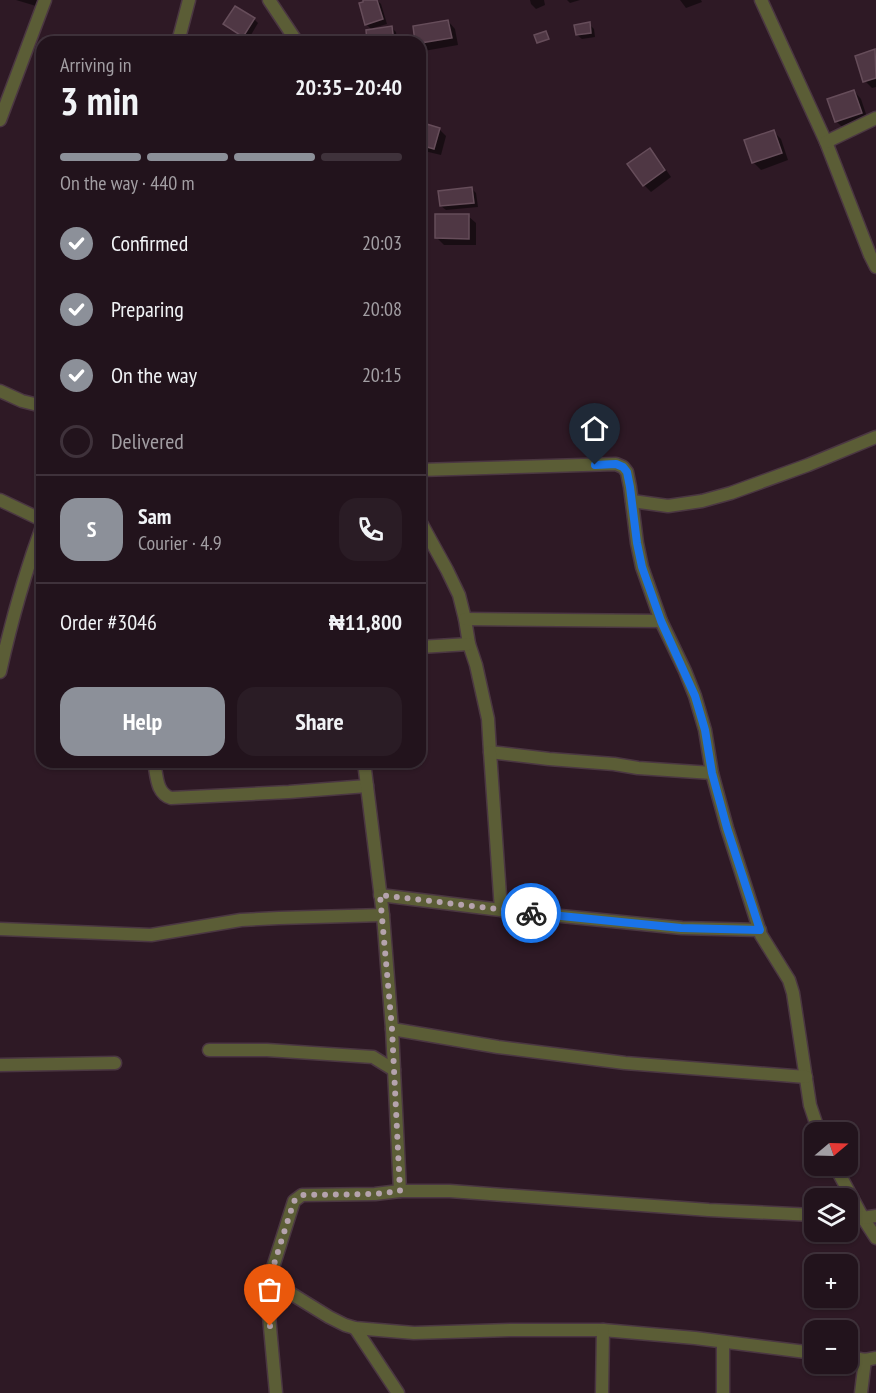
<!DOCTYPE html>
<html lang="en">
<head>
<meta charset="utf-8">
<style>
	:root { --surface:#22131c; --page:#2a1c25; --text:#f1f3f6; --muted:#a29ea3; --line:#3f323b; --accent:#8c9099 }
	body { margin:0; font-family:"PT Sans Narrow",sans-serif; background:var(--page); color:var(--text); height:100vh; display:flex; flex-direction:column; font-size:22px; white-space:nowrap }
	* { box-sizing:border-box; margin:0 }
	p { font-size:20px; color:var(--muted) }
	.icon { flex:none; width:33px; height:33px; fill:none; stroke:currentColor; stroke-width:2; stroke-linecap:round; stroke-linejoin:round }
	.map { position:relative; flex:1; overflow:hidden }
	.drawer { position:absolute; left:36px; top:36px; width:390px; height:732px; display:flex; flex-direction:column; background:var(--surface); border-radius:18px; box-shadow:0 2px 4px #0004,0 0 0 2px var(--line) }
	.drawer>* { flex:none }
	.needle { width:39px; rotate:71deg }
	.buttons { position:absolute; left:804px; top:1122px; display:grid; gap:12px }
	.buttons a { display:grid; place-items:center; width:54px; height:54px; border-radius:12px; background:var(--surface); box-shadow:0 2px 4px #0004,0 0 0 2px var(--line); font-size:30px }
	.pin { position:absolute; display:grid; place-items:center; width:51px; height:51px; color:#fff; margin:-62px -26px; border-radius:50% 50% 50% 0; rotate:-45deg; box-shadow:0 0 6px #0007 }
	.pin .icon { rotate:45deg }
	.courier { position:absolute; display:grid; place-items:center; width:60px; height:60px; margin:-30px; border:4px solid #1a73e8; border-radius:50%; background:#fff; color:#222; box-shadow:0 2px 8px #0007 }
	.summary em { font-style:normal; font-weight:600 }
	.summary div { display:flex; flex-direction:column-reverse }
	.summary { display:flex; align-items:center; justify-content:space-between; height:102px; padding:0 24px }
	h1 { font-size:39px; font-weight:600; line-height:45px }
	.bar { display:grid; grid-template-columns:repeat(4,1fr); gap:9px 6px; align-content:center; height:72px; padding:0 24px }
	.bar i { height:8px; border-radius:4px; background:var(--line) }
	.bar .on { background:var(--accent) }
	.bar p { grid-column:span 4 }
	.line { display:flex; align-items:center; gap:15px; padding:0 24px; border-top:2px solid var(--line) }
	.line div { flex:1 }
	.round { display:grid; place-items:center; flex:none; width:63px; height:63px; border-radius:18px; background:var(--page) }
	ol { padding:0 24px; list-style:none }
	li { display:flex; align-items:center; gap:18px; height:66px }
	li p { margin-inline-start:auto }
	li .icon { padding:6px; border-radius:50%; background:var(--accent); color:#fff; stroke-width:4 }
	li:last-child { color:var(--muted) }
	li i { width:33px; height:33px; border:3px solid var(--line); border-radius:50% }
	.primary-button { display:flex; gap:12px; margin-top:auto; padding:12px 24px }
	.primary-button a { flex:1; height:69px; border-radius:18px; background:var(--accent); color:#fff; font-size:24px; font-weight:600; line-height:69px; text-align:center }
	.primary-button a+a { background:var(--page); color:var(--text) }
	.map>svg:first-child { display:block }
	.shadow { fill:#0007 }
	.building { fill:#4f3744; stroke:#664d5a; stroke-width:1.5 }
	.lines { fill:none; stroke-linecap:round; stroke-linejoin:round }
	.minor-casing { stroke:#4b3742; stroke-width:15 }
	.minor { stroke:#5b5d36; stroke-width:12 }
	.done { stroke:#b5a3ad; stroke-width:6; stroke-dasharray:0 10.8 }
	.route { stroke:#1a73e8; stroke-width:8 }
</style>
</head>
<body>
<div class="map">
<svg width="876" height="1393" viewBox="0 0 876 1393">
	<rect width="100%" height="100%" fill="#2e1925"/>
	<g class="shadow">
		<polygon points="16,0 38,0 36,6"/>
		<polygon points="365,0 377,0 381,4 387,24 373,28 373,30 391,27 396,32 397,42 369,42 372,30 366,24"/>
		<polygon points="530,0 544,0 545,5 536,9 531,4"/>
		<polygon points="567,0 580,0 570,3"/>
		<polygon points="680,0 701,0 702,2 686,8"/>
		<polygon points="254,19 258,23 248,40 229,29 225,24"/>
		<polygon points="448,21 455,29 458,45 424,51 420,46 420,42 417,42"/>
		<polygon points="589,24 594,29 595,37 582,39 577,35"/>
		<polygon points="875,51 876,52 876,87 872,88 865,81"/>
		<polygon points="854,91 861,99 868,120 843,128 836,121"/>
		<polygon points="420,124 439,129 446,136 441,155 420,150"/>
		<polygon points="773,131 781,139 788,160 761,170 753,162"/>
		<polygon points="650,150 657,157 671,177 651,192 644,185"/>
		<polygon points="472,189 476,193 478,207 446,210 441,206"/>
		<polygon points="42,203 42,225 37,220"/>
		<polygon points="468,216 476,223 476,245 444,245 437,238"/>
	</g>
	<g class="building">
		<polygon points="363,0 377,0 383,19 365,25 359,3 363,2"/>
		<polygon points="235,6 255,18 243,37 223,24"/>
		<polygon points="448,20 452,38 420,43 420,42 415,42 413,26"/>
		<polygon points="590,22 591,33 576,35 574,25"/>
		<polygon points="392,26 394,42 367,42 366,30"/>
		<polygon points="546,31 549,39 537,43 534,35"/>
		<polygon points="875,49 876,78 863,82 855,56"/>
		<polygon points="854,90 862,113 835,122 827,99"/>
		<polygon points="420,122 440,128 434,149 420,145"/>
		<polygon points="774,130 782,153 752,163 744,140"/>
		<polygon points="650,148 665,170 643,186 627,164"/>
		<polygon points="472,187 474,203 440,206 438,191"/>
		<polygon points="435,214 469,214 469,239 435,238"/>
	</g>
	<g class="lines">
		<defs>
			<g id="minor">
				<polyline points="269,0 297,42"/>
				<polyline points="761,0 826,142 870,255 876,267"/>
				<polyline points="178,42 189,0"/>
				<polyline points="0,120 45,0"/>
				<polyline points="826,142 876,118"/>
				<polyline points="0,391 22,401 42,406"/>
				<polyline points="420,470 616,464 623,467 627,472 630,487 637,543 642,567 661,621 685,671 695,696 705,730 712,773 727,828 761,935 789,980 793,993 810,1105 819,1132"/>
				<polyline points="0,500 42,520"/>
				<polyline points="632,501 668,506 702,501 731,493 808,465 876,437"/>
				<polyline points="420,521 447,570 459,595 465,619 469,644 476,665 488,719 490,752 549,759 614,764 638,768 712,773"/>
				<polyline points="465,619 661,621"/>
				<polyline points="420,647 469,644"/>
				<path d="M0 672C11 623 24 575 42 527"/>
				<polyline points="490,752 501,910 682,928 760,930"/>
				<path d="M154 762C157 776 156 793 171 798L289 792 367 786"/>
				<polyline points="364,762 383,915 392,1029 400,1191"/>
				<polyline points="380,895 501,910"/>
				<polyline points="0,929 151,935 241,920 279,918 383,915"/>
				<polyline points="392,1029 498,1047 625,1063 806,1077"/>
				<polyline points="209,1050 267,1050 373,1057 394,1070"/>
				<polyline points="0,1065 115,1063"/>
				<polyline points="835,1166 863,1218 876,1238"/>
				<polyline points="848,1217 863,1218 876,1216"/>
				<polyline points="269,1280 329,1317 345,1325 355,1328 414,1333 510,1330 603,1330 695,1338 814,1353"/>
				<polyline points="355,1328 398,1393"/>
				<polyline points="848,1357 865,1360 876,1358"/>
				<polyline points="276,1393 268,1305 269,1280 294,1201 302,1195 375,1194 400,1191 450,1191 709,1210 814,1215"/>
				<polyline points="602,1393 603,1330"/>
				<polyline points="723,1393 723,1342"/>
				<polyline points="861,1393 865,1360"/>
			</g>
		</defs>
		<use href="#minor" class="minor-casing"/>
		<use href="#minor" class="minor"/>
	</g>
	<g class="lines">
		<polyline class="done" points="270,1326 268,1305 269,1280 294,1201 302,1195 375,1194 400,1191 392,1029 380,895 531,913"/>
		<polyline class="route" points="531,913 681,928 760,930 727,828 712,773 705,730 695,696 661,621 642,567 637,543 630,487 627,472 623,467 616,464 595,465"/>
	</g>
</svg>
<div class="buttons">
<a><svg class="needle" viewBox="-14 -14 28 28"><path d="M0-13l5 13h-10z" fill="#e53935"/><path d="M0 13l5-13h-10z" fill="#a29ea3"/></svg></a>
<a><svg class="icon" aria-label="layers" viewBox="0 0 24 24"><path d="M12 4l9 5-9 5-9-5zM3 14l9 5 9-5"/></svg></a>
<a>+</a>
<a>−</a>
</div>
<div class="pin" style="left:270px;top:1326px;background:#ea580c"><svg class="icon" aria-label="bag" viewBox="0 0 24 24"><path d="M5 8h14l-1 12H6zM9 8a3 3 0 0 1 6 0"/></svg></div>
<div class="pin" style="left:595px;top:465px;background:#1f2937"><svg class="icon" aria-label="home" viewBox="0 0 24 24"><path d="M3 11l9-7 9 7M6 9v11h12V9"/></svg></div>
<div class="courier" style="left:531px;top:913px"><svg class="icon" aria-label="bike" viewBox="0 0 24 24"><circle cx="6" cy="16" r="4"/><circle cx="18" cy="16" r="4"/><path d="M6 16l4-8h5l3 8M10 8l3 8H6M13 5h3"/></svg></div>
<section class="drawer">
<div class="summary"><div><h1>3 min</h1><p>Arriving in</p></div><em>20:35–20:40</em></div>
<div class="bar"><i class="on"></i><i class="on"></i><i class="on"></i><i></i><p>On the way · 440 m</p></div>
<ol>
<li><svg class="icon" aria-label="check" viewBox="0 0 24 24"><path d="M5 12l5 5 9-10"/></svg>Confirmed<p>20:03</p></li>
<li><svg class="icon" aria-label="check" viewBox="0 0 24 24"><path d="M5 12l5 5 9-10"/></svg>Preparing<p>20:08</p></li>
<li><svg class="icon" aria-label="check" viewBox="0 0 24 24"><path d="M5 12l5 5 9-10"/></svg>On the way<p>20:15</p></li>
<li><i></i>Delivered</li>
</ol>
<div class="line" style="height:108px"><b class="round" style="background:var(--accent);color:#fff">S</b><div><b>Sam</b><p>Courier · 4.9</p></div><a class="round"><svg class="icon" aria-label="phone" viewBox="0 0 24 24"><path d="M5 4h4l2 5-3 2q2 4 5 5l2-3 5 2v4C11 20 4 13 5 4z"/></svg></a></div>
<div class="line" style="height:78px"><div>Order #3046</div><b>₦11,800</b></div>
<div class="primary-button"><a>Help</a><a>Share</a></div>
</section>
</div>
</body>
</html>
